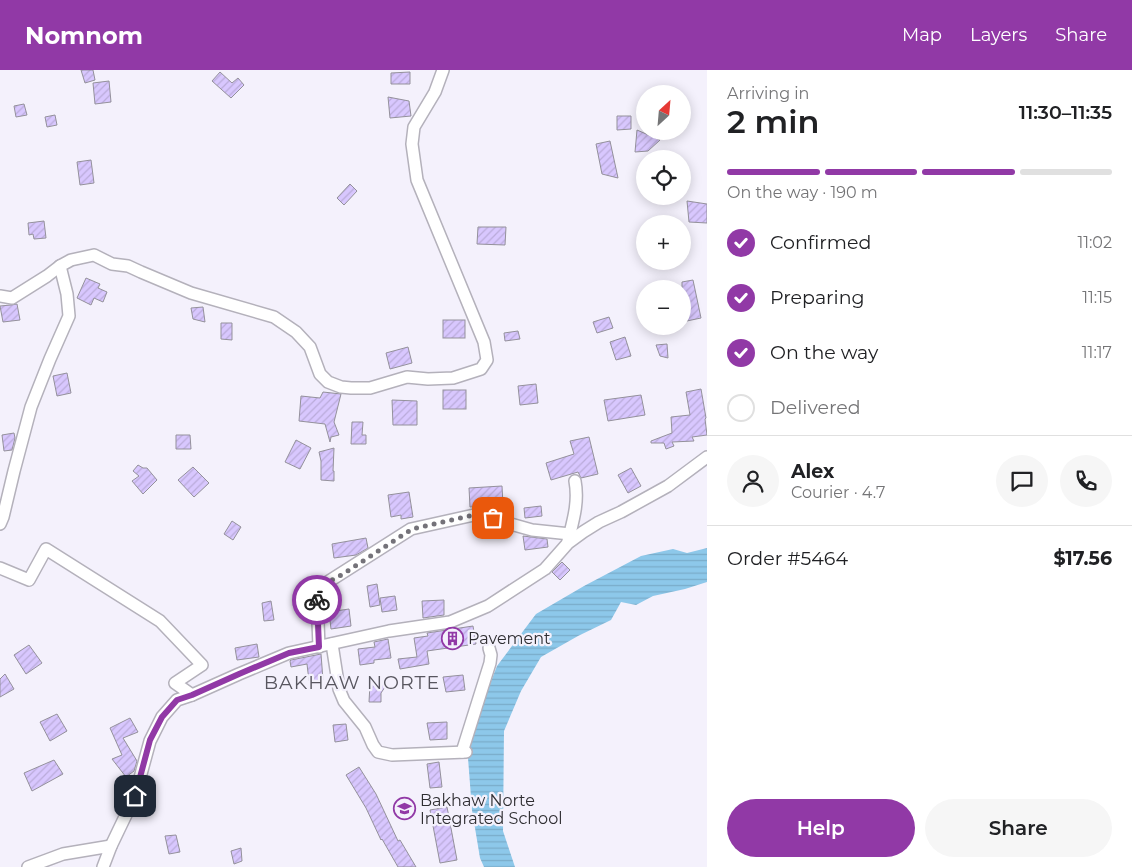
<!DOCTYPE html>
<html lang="en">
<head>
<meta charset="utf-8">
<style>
	:root { --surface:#fff; --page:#f6f6f6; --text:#202124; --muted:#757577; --line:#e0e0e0; --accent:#9139a6 }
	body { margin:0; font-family:Montserrat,sans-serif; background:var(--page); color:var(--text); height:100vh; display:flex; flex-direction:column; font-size:19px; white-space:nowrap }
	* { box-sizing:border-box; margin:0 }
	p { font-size:16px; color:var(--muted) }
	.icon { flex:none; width:28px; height:28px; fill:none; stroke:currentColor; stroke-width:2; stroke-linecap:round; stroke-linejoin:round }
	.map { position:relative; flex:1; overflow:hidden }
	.panel { display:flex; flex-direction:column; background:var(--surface); width:425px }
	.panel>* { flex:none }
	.needle { width:32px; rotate:26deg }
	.tools { position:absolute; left:636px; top:15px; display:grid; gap:10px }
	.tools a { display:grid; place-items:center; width:55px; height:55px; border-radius:50%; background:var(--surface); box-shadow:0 2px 12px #0003; font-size:25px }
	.pin { position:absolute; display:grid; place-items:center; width:42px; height:42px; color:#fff; margin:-21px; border-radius:10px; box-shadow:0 2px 8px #0006 }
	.courier { position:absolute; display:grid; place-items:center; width:50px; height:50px; margin:-25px; border:4px solid #9139a6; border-radius:50%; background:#fff; color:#222; box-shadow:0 1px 6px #0007 }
	.overview em { font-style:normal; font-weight:600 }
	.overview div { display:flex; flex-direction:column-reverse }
	.overview { display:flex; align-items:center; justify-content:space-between; height:85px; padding:0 20px }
	h1 { font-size:32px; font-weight:600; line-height:38px }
	.bar { display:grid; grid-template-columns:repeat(4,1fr); gap:8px 5px; align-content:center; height:60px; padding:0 20px }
	.bar i { height:6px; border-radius:4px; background:var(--line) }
	.bar .selected { background:var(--accent) }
	.bar p { grid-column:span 4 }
	.line { display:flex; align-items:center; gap:12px; padding:0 20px; border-top:1px solid var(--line) }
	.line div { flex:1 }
	.round { display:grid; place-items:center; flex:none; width:52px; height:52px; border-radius:26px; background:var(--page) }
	ol { padding:0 20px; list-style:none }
	li { display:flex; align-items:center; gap:15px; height:55px }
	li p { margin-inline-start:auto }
	li .icon { padding:5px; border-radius:50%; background:var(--accent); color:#fff; stroke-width:4 }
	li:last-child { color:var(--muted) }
	li i { width:28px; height:28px; border:2px solid var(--line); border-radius:50% }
	.action { display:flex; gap:10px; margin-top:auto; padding:10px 20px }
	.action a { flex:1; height:58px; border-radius:30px; background:var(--accent); color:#fff; font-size:20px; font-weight:600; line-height:58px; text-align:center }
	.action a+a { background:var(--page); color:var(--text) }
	header { display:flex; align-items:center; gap:30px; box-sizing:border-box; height:70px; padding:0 25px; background:var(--accent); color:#fff }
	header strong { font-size:24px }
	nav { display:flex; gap:28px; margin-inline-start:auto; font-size:18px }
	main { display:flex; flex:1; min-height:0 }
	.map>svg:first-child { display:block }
	.water { fill:url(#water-rules) }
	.building { fill:url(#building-hatch); stroke:#94919b }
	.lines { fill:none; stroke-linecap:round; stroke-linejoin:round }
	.minor-casing { stroke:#b4b1bb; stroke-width:14 }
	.minor { stroke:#fff; stroke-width:11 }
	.done { stroke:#747279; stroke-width:5; stroke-dasharray:0 9 }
	.route { stroke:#9139a6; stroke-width:6 }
	.labels { text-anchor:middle; stroke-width:4.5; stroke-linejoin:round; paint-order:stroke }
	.poi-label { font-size:16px; fill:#2f2e32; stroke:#f4f1fc; text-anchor:start }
	.quarter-label { font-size:19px; letter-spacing:1px; fill:#58565f; stroke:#f4f1fc }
</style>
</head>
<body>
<header>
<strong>Nomnom</strong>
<nav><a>Map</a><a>Layers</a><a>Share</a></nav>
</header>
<main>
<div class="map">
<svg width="707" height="797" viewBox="0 0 707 797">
	<defs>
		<pattern id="water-rules" width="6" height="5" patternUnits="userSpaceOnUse" patternTransform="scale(1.25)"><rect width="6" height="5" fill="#8dc8ea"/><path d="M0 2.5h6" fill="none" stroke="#7aacc9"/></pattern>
		<pattern id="building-hatch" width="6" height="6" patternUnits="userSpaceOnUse" patternTransform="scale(1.25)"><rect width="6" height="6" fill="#d8c7fe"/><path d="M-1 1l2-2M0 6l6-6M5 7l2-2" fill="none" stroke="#baabda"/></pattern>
	</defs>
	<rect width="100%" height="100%" fill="#f4f1fc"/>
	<polygon class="water" points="707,478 707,512 685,519 653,526 636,535 621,532 611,550 578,566 541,587 521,621 504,661 503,761 515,797 484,797 480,788 472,740 468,688 476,649 497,596 536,544 584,516 641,486 673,479 687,483"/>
	<g class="building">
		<polygon points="81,0 93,0 95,10 85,13"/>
		<polygon points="220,2 232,13 238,8 244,15 231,28 212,11"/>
		<polygon points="410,2 410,14 391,14 391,3"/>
		<polygon points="109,11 111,32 95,34 93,13"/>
		<polygon points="388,27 409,31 411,46 390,48"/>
		<polygon points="24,34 27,45 16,47 14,36"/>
		<polygon points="55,45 57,55 47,57 45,47"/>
		<polygon points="617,46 631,46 631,59 617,60"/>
		<polygon points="637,60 660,70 648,81 635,82"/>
		<polygon points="610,71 618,108 602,104 596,74"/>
		<polygon points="91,90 94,113 80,115 77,92"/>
		<polygon points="350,114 357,121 344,135 337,128"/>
		<polygon points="687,131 707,134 707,153 689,152"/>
		<polygon points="44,151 46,168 34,169 33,164 29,165 28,153"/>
		<polygon points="478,157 506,157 505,175 477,174"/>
		<polygon points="86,208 100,214 98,218 107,222 103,232 94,228 91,235 77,228"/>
		<polygon points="693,210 701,248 682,252 682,212"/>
		<polygon points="17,234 20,250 3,252 0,236 11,235"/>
		<polygon points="203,237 205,252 193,249 191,238"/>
		<polygon points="609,247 613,258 597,263 593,252"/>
		<rect x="443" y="250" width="22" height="18"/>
		<polygon points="221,253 232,253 232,270 221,269"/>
		<polygon points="518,261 520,269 505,271 504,263"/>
		<polygon points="625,267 631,286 616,290 610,272"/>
		<polygon points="667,274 668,288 660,286 656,275"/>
		<polygon points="408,277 412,293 390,299 386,283"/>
		<polygon points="67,303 71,323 57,326 53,306"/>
		<polygon points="536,314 538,333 520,335 518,316"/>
		<polygon points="701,319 706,348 705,349 707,365 692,367 694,371 672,372 674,376 666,379 664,373 651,373 651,371 672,363 671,347 690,345 686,322"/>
		<rect x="443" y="320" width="23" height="19"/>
		<polygon points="323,322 341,324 334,352 339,365 331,367 330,372 325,354 299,351 301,326 320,328"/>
		<polygon points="641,325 645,345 608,351 604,330"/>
		<polygon points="392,330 417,331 417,355 393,355"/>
		<polygon points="352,352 363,352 362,365 366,365 366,374 351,374"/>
		<polygon points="14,363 15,368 12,380 4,381 2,365"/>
		<polygon points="176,365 190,365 191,379 176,379"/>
		<polygon points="589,367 598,404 581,408 578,402 551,410 546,393 574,384 570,371"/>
		<polygon points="296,370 311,378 300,399 285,392"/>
		<polygon points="334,378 333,401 334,401 334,411 321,410 321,391 319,382"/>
		<polygon points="138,395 143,398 147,398 157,410 143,424 132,411 139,406 133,401"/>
		<polygon points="193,397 209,413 194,427 178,410"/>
		<polygon points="631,398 641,416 628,423 618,405"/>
		<polygon points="502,416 503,435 470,437 469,418"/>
		<polygon points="409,422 413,447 401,449 401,445 391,447 388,425"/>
		<polygon points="541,436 542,446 525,448 524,438"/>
		<polygon points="232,451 241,457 233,470 224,464"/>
		<polygon points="523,466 547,469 548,477 525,480"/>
		<polygon points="366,468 368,478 356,485 334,488 332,474"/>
		<polygon points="562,492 570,500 560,510 552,502"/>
		<polygon points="377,514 380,535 370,537 367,516"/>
		<polygon points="395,526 397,540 382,542 380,528"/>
		<polygon points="444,530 444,545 423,548 422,531"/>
		<polygon points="271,531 274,550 264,551 262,533"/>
		<polygon points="349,539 351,556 331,559 329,542"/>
		<polygon points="473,556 476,574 427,581 429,594 400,599 398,589 417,587 414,568 428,566 427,563"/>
		<polygon points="388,569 391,588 374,590 374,593 360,595 358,579 375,577 374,572"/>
		<polygon points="257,574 259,587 237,590 235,578"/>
		<polygon points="29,575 42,593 26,604 14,585"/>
		<polygon points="321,584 323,610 309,611 307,594 291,597 290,591 291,590"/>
		<polygon points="5,604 14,619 0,627 0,609"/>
		<polygon points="463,605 465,620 446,622 443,607"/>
		<polygon points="370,614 387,614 381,623 381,632 369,632"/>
		<polygon points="57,644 67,661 50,671 40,652"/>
		<polygon points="130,648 138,662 123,668 137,691 134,701 126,707 112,689 122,685 110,658"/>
		<polygon points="447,652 447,669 430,670 427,653"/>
		<polygon points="346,654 348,670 335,672 333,655"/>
		<polygon points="54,690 63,704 32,721 24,703"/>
		<polygon points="439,692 442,717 430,718 427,694"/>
		<polygon points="359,697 376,724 398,771 400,770 416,797 398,797 382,769 381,770 366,738 346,705"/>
		<polygon points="447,737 457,790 440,793 430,740"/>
		<polygon points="176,765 180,782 169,784 165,766"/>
		<polygon points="241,778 242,791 234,794 231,781"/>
	</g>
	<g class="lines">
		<defs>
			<g id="minor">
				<polyline points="0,226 12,228 47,206 60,196"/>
				<polyline points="0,454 3,447 14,401 31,337 50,289 69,246 67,224 60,196 71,190 94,185 112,194 128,196 141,202 191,223 274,247 296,262 310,277 320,304 328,312 341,317 351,318 370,318 407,307 428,309 453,308 481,299 487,290 484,272 417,110 412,74 414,57 435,22 443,0"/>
				<path d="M568 471C573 451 579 432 575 411"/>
				<polyline points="0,498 29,510 46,479 160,551 202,595 175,613 192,625"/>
				<polyline points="332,574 339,619 344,631 365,657 373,675 378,682 392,685 466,682"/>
				<polyline points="319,577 317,527 323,515 411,459 474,445 493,449 532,460 570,464"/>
				<polyline points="462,682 490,593 491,585 489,578"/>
				<polyline points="28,797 63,784 111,776"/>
				<polyline points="103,797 111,776 135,726 150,671 162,647 177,630 192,625 239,604 289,583 389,561 450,552 488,536 545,499 568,473 583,462 599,452 621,442 668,416 707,387"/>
			</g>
		</defs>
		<use href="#minor" class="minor-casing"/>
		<use href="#minor" class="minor"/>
	</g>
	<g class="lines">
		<polyline class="done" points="317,530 323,515 343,504 412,459 474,445 493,448"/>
		<polyline class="route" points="135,726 150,670 162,647 177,630 192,625 239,604 289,583 319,577 317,530"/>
	</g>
	<defs>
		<symbol id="building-ring" viewBox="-11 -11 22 22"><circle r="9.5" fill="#f4f1fc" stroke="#9139a6" stroke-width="1.5"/><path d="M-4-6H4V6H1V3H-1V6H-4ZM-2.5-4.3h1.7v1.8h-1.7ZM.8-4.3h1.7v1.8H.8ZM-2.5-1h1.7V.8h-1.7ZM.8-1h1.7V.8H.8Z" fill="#9139a6"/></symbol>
		<symbol id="school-ring" viewBox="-11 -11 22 22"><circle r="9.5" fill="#f4f1fc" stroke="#9139a6" stroke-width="1.5"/><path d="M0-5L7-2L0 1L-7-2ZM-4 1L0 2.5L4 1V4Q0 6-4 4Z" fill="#9139a6"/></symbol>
	</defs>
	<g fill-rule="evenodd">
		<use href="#building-ring" x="440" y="556" width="25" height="25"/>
		<use href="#school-ring" x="392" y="726" width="25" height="25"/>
	</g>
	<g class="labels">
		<g class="poi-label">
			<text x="468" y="574">Pavement</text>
			<text x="420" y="736">Bakhaw Norte<tspan x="420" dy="18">Integrated School</tspan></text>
		</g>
		<g class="quarter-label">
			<text x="352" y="619">BAKHAW NORTE</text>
		</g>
	</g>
</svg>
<div class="tools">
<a><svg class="needle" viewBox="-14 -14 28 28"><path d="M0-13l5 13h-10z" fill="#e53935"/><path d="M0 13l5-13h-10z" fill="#757577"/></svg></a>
<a><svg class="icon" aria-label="locate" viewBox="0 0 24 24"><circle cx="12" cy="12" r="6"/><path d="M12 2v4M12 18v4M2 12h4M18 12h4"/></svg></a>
<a>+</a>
<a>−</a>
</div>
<div class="pin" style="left:493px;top:448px;background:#ea580c"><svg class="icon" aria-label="bag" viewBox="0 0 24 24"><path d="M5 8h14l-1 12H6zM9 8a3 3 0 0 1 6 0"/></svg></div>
<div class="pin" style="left:135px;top:726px;background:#1f2937"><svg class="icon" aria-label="home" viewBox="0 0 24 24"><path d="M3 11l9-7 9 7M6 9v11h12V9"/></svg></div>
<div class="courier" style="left:317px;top:530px"><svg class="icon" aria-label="bike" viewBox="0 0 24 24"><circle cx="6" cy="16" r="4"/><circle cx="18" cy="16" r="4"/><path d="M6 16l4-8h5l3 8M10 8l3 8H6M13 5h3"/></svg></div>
</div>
<section class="panel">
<div class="overview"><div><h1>2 min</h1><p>Arriving in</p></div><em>11:30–11:35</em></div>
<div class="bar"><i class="selected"></i><i class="selected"></i><i class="selected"></i><i></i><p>On the way · 190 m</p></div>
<ol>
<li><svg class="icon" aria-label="check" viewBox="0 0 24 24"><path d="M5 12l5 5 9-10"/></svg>Confirmed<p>11:02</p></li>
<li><svg class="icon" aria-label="check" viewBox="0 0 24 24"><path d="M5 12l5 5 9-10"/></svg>Preparing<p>11:15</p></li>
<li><svg class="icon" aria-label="check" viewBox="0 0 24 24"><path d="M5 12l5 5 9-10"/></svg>On the way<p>11:17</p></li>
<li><i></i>Delivered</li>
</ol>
<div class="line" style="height:90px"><a class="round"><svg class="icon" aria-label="person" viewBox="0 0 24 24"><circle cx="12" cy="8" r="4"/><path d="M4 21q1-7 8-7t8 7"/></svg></a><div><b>Alex</b><p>Courier · 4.7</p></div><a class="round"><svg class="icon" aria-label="chat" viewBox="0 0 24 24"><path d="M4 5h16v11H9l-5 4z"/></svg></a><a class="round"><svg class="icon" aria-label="phone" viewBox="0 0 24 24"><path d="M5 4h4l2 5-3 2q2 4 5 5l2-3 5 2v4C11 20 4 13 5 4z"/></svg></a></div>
<div class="line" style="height:65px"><div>Order #5464</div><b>$17.56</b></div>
<div class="action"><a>Help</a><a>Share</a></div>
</section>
</main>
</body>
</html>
